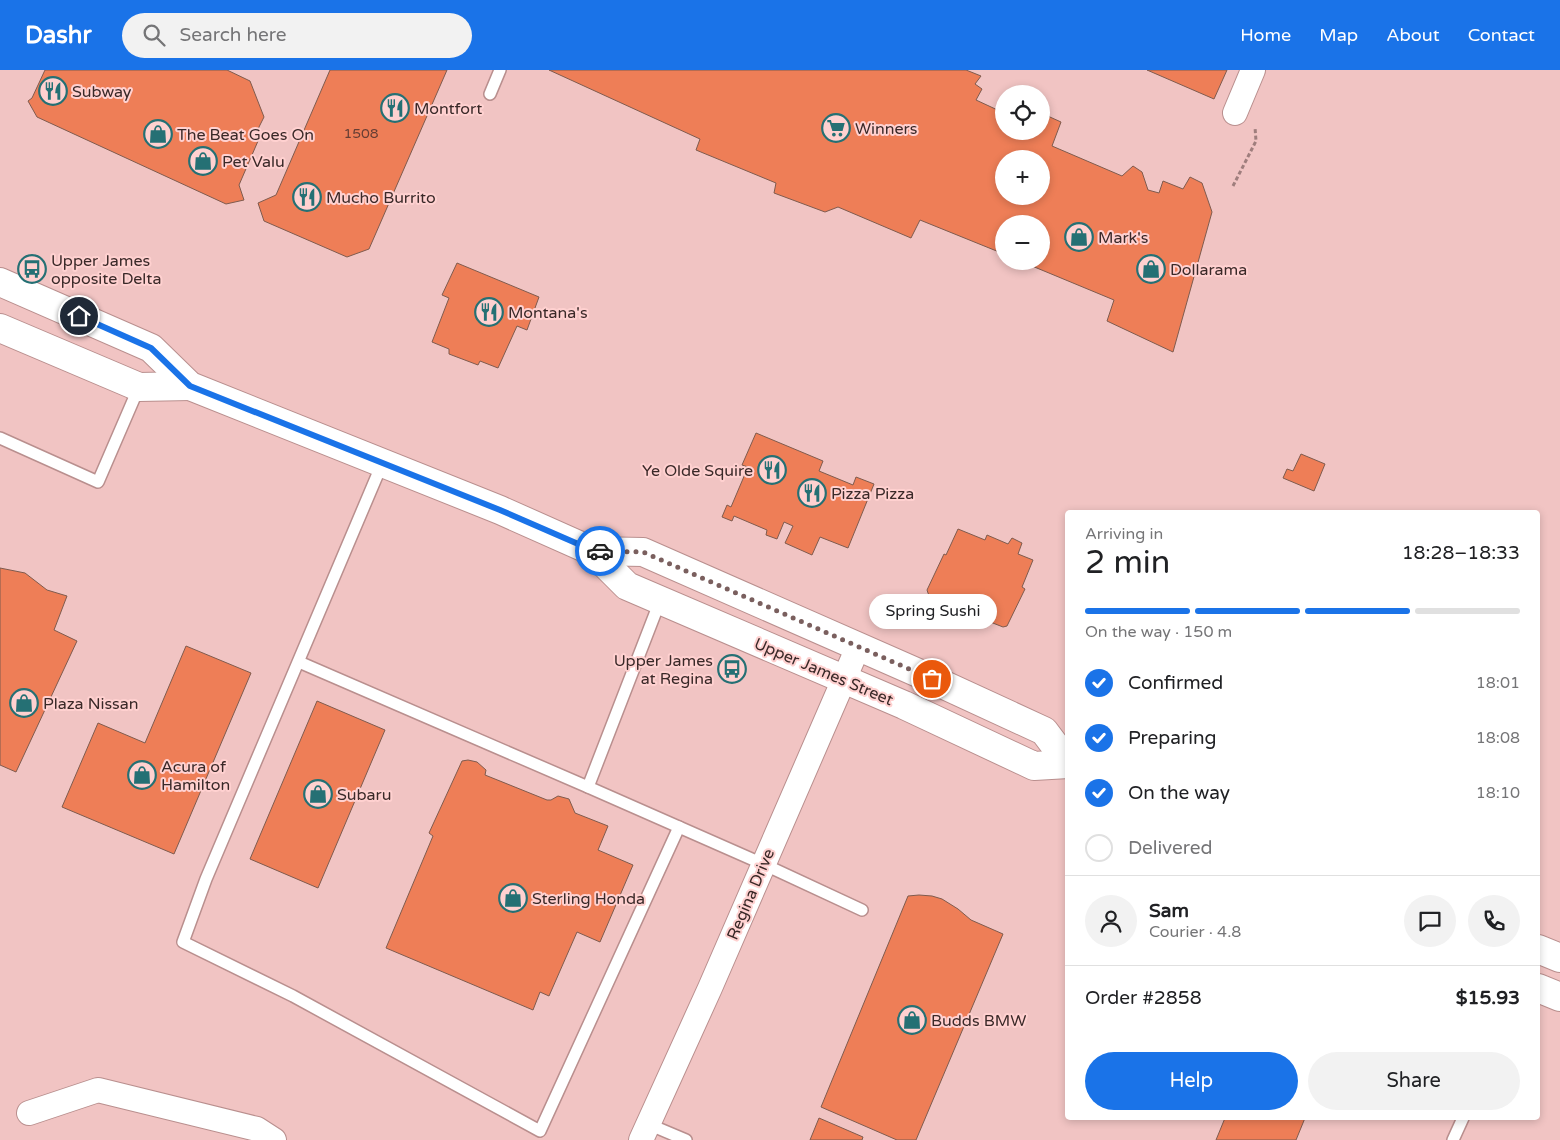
<!DOCTYPE html>
<html lang="en">
<head>
<meta charset="utf-8">
<style>
	:root { --surface:#fff; --page:#f2f2f2; --text:#202124; --muted:#757577; --line:#e0e0e0; --accent:#1a73e8 }
	body { margin:0; font-family:"Varela Round",sans-serif; background:var(--page); color:var(--text); height:100vh; display:flex; flex-direction:column; font-size:19px; white-space:nowrap }
	* { box-sizing:border-box; margin:0 }
	p { font-size:16px; color:var(--muted) }
	.icon { flex:none; width:28px; height:28px; fill:none; stroke:currentColor; stroke-width:2; stroke-linecap:round; stroke-linejoin:round }
	.map { position:relative; flex:1; overflow:hidden }
	.sheet { position:absolute; left:1065px; top:440px; width:475px; height:610px; display:flex; flex-direction:column; background:var(--surface); border-radius:5px; box-shadow:0 2px 8px #0003 }
	.sheet>* { flex:none }
	.fabs { position:absolute; left:995px; top:15px; display:grid; gap:10px }
	.fabs a { display:grid; place-items:center; width:55px; height:55px; border-radius:50%; background:var(--surface); box-shadow:0 2px 8px #0003; font-size:25px }
	.pin { position:absolute; display:grid; place-items:center; width:42px; height:42px; color:#fff; margin:-21px; border:2px solid #fff; border-radius:50%; box-shadow:0 1px 5px #0007 }
	.courier { position:absolute; display:grid; place-items:center; width:50px; height:50px; margin:-25px; border:4px solid #1a73e8; border-radius:50%; background:#fff; color:#222; box-shadow:0 1px 6px #0007 }
	.bubble { position:absolute; height:35px; border-radius:18px; background:var(--surface); box-shadow:0 2px 8px #0003; font-size:16px; font-weight:600; line-height:35px; text-align:center }
	.summary em { font-style:normal; font-weight:600 }
	.summary div { display:flex; flex-direction:column-reverse }
	.summary { display:flex; align-items:center; justify-content:space-between; height:85px; padding:0 20px }
	h1 { font-size:32px; font-weight:600; line-height:38px }
	.bar { display:grid; grid-template-columns:repeat(4,1fr); gap:8px 5px; align-content:center; height:60px; padding:0 20px }
	.bar i { height:6px; border-radius:4px; background:var(--line) }
	.bar .active { background:var(--accent) }
	.bar p { grid-column:span 4 }
	.line { display:flex; align-items:center; gap:12px; padding:0 20px; border-top:1px solid var(--line) }
	.line div { flex:1 }
	.round { display:grid; place-items:center; flex:none; width:52px; height:52px; border-radius:26px; background:var(--page) }
	ol { padding:0 20px; list-style:none }
	li { display:flex; align-items:center; gap:15px; height:55px }
	li p { margin-inline-start:auto }
	li .icon { padding:5px; border-radius:50%; background:var(--accent); color:#fff; stroke-width:4 }
	li:last-child { color:var(--muted) }
	li i { width:28px; height:28px; border:2px solid var(--line); border-radius:50% }
	.cta { display:flex; gap:10px; margin-top:auto; padding:10px 20px }
	.cta a { flex:1; height:58px; border-radius:30px; background:var(--accent); color:#fff; font-size:20px; font-weight:600; line-height:58px; text-align:center }
	.cta a+a { background:var(--page); color:var(--text) }
	header { display:flex; align-items:center; gap:30px; box-sizing:border-box; height:70px; padding:0 25px; background:var(--accent); color:#fff }
	header strong { font-size:24px }
	nav { display:flex; gap:28px; margin-inline-start:auto; font-size:18px }
	.search { width:350px; height:45px; background:var(--page); display:flex; align-items:center; gap:12px; box-sizing:border-box; padding:0 18px; border-radius:28px; color:var(--muted); font-size:19px }
	.map>svg:first-child { display:block }
	.building { fill:#ee7e57; stroke:#7f5b4e; fill-rule:evenodd }
	.lines { fill:none; stroke-linecap:round; stroke-linejoin:round }
	.lane-casing { stroke:#b98f8e; stroke-width:14 }
	.street-casing { stroke:#b98f8e; stroke-width:26 }
	.primary-casing { stroke:#b98f8e; stroke-width:30 }
	.path { stroke:#9f7e7d; stroke-width:3; stroke-dasharray:4 2.5; stroke-linecap:butt }
	.lane { stroke:#fff; stroke-width:11 }
	.street { stroke:#fff; stroke-width:24 }
	.primary { stroke:#fff; stroke-width:28 }
	.done { stroke:#7a5f5e; stroke-width:5; stroke-dasharray:0 9 }
	.route { stroke:#1a73e8; stroke-width:6 }
	.labels { text-anchor:middle; stroke-width:4; stroke-linejoin:round; paint-order:stroke }
	.number-label { font-size:14px; fill:#673e34 }
	.poi-label { font-size:16px; fill:#3a2928; stroke:#ffd1d0; text-anchor:start }
	.street-label { font-size:16px; fill:#3a2928; stroke:#ffd1d0 }
</style>
</head>
<body>
<header>
<strong>Dashr</strong>
<div class="search"><svg class="icon" aria-label="search" viewBox="0 0 24 24"><circle cx="10" cy="10" r="6"/><path d="M15 15l6 6"/></svg>Search here</div>
<nav><a>Home</a><a>Map</a><a>About</a><a>Contact</a></nav>
</header>
<div class="map">
<svg width="1560" height="1070" viewBox="0 0 1560 1070">
	<rect width="100%" height="100%" fill="#f1c4c3"/>
	<g class="building">
		<polygon points="45,0 227,0 250,11 264,47 253,69 258,71 239,115 244,130 226,134 37,47 28,31 32,28"/>
		<polygon points="330,0 447,0 369,179 347,187 264,151 258,133 276,125"/>
		<path d="M549 0H966L981 6 975 14 982 19 976 30 1004 43V61H1041V43L1061 52 1052 76 1122 106 1133 96 1142 102 1148 120 1159 123 1163 111 1183 119 1190 107 1202 113 1212 142 1173 282 1107 251 1114 230 1020 191H1041V154H1004V184L920 150 911 168 838 137 825 142 774 123 776 113 696 80 700 69ZM1004 89H1041V126H1004Z"/>
		<polygon points="1147,0 1227,0 1214,29"/>
		<polygon points="457,193 539,227 527,260 517,256 498,298 480,291 478,295 449,284 449,279 432,272 449,228 442,225"/>
		<polygon points="756,363 823,391 819,401 853,415 856,407 874,414 848,478 820,467 812,485 785,473 793,456 784,452 777,469 766,465 767,460 734,446 732,451 722,447 727,435 731,437 748,397 742,395"/>
		<polygon points="1301,384 1325,394 1314,421 1283,408 1287,399 1293,401"/>
		<polygon points="958,459 985,470 987,465 1008,474 1012,468 1022,473 1018,484 1033,490 1022,517 1025,519 1007,556 1003,557 975,546 973,550 956,543 957,538 930,527 928,523 927,520 944,484 946,485"/>
		<polygon points="0,498 25,503 47,520 67,526 54,560 77,571 16,702 0,695"/>
		<polygon points="186,576 251,603 174,784 62,737 98,653 145,673"/>
		<polygon points="317,631 385,660 318,818 250,789"/>
		<polygon points="468,690 477,692 486,700 485,705 547,730 551,730 558,726 569,729 575,743 608,756 598,780 633,795 600,872 577,862 549,926 540,922 533,940 386,878 433,766 429,763 462,691"/>
		<polygon points="919,825 932,826 942,829 958,839 971,850 1003,864 916,1070 897,1070 821,1037 908,826"/>
		<polygon points="819,1048 863,1067 862,1070 810,1070"/>
		<polygon points="1225,1048 1305,1048 1296,1070 1216,1070"/>
	</g>
	<g class="lines">
		<defs>
			<g id="lane">
				<polyline points="490,24 500,0"/>
				<polyline points="0,368 98,412 139,317"/>
				<polyline points="382,394 206,809 183,872 293,926 540,1061 679,757"/>
				<polyline points="660,531 588,717 763,794 862,840"/>
				<polyline points="299,592 588,717"/>
				<polyline points="648,1054 686,1070"/>
				<polyline points="1453,1070 1463,1048"/>
			</g>
			<g id="street">
				<polyline points="1235,43 1253,0"/>
				<polyline points="29,1043 98,1020 257,1059 274,1070"/>
				<polyline points="641,1070 710,918 858,577"/>
			</g>
			<g id="primary">
				<polyline points="0,212 151,278 190,316 500,440 592,481 643,482 916,602 1044,661 1068,693"/>
				<polyline points="0,258 139,317 190,316"/>
				<polyline points="592,481 627,516 904,635 1034,696 1068,694"/>
				<polyline points="1538,879 1560,888"/>
				<polyline points="1538,918 1560,927"/>
			</g>
		</defs>
		<use href="#lane" class="lane-casing"/>
		<use href="#street" class="street-casing"/>
		<use href="#primary" class="primary-casing"/>
		<polyline class="path" points="1233,116 1256,71 1255,57"/>
		<use href="#lane" class="lane"/>
		<use href="#street" class="street"/>
		<use href="#primary" class="primary"/>
	</g>
	<g class="lines">
		<polyline class="done" points="600,481 643,482 932,609"/>
		<polyline class="route" points="79,246 151,278 190,316 500,440 592,480 600,481"/>
	</g>
	<defs>
		<symbol id="restaurant-ring" viewBox="-11 -11 22 22"><circle r="9.5" fill="#ffd1d0" stroke="#257074" stroke-width="1.5"/><path d="M-5-6h1v4h1v-4h1v4h1v-4h1v5L-1.5 .5V6h-2V.5L-5-1ZM5-6V6H3V1.5H1.5Q1.5-4 5-6Z" fill="#257074"/></symbol>
		<symbol id="supermarket-ring" viewBox="-11 -11 22 22"><circle r="9.5" fill="#ffd1d0" stroke="#257074" stroke-width="1.5"/><path d="M-6-5.5h2.5l.6 2H6L4.5 2H-2.5L-4.4-4H-6ZM-1.5 3.2a1.3 1.3 0 1 0 .1 0ZM3 3.2a1.3 1.3 0 1 0 .1 0Z" fill="#257074"/></symbol>
		<symbol id="shop-ring" viewBox="-11 -11 22 22"><circle r="9.5" fill="#ffd1d0" stroke="#257074" stroke-width="1.5"/><path d="M-5-2.5h2.3a2.7 3.5 0 0 1 5.4 0H5L5.5 6h-11ZM-1.5-2.5h3a1.5 2.3 0 0 0-3 0Z" fill="#257074"/></symbol>
		<symbol id="bus-ring" viewBox="-11 -11 22 22"><circle r="9.5" fill="#ffd1d0" stroke="#257074" stroke-width="1.5"/><path d="M-5-6H5V4H4V6H2V4H-2V6H-4V4H-5ZM-3.5-4V0h7V-4ZM-3.5 1.2v1.5H-2V1.2ZM2 1.2v1.5H3.5V1.2Z" fill="#257074"/></symbol>
	</defs>
	<g fill-rule="evenodd">
		<use href="#restaurant-ring" x="37" y="5" width="32" height="32"/>
		<use href="#restaurant-ring" x="379" y="22" width="32" height="32"/>
		<use href="#supermarket-ring" x="820" y="42" width="32" height="32"/>
		<use href="#shop-ring" x="142" y="48" width="32" height="32"/>
		<use href="#shop-ring" x="187" y="75" width="32" height="32"/>
		<use href="#restaurant-ring" x="291" y="111" width="32" height="32"/>
		<use href="#shop-ring" x="1063" y="151" width="32" height="32"/>
		<use href="#bus-ring" x="16" y="183" width="32" height="32"/>
		<use href="#shop-ring" x="1135" y="183" width="32" height="32"/>
		<use href="#restaurant-ring" x="473" y="226" width="32" height="32"/>
		<use href="#restaurant-ring" x="756" y="384" width="32" height="32"/>
		<use href="#restaurant-ring" x="796" y="407" width="32" height="32"/>
		<use href="#bus-ring" x="716" y="583" width="32" height="32"/>
		<use href="#shop-ring" x="8" y="617" width="32" height="32"/>
		<use href="#shop-ring" x="126" y="689" width="32" height="32"/>
		<use href="#shop-ring" x="302" y="708" width="32" height="32"/>
		<use href="#shop-ring" x="497" y="812" width="32" height="32"/>
		<use href="#shop-ring" x="896" y="934" width="32" height="32"/>
	</g>
	<g class="labels">
		<g class="number-label">
			<text x="361" y="68">1508</text>
		</g>
		<g class="poi-label">
			<text x="72" y="27">Subway</text>
			<text x="414" y="44">Montfort</text>
			<text x="855" y="64">Winners</text>
			<text x="177" y="70">The Beat Goes On</text>
			<text x="222" y="97">Pet Valu</text>
			<text x="326" y="133">Mucho Burrito</text>
			<text x="1098" y="173">Mark's</text>
			<text x="51" y="196">Upper James<tspan x="51" dy="18">opposite Delta</tspan></text>
			<text x="1170" y="205">Dollarama</text>
			<text x="508" y="248">Montana's</text>
			<text x="753" y="406" text-anchor="end">Ye Olde Squire</text>
			<text x="831" y="429">Pizza Pizza</text>
			<text x="713" y="596" text-anchor="end">Upper James<tspan x="713" dy="18">at Regina</tspan></text>
			<text x="43" y="639">Plaza Nissan</text>
			<text x="161" y="702">Acura of<tspan x="161" dy="18">Hamilton</tspan></text>
			<text x="337" y="730">Subaru</text>
			<text x="532" y="834">Sterling Honda</text>
			<text x="931" y="956">Budds BMW</text>
		</g>
		<g class="street-label">
			<text transform="translate(824 601) rotate(23)" y="6">Upper James Street</text>
			<text transform="translate(750 824) rotate(-67)" y="6">Regina Drive</text>
		</g>
	</g>
</svg>
<div class="fabs">
<a><svg class="icon" aria-label="locate" viewBox="0 0 24 24"><circle cx="12" cy="12" r="6"/><path d="M12 2v4M12 18v4M2 12h4M18 12h4"/></svg></a>
<a>+</a>
<a>−</a>
</div>
<div class="pin" style="left:932px;top:609px;background:#ea580c"><svg class="icon" aria-label="bag" viewBox="0 0 24 24"><path d="M5 8h14l-1 12H6zM9 8a3 3 0 0 1 6 0"/></svg></div>
<div class="pin" style="left:79px;top:246px;background:#1f2937"><svg class="icon" aria-label="home" viewBox="0 0 24 24"><path d="M3 11l9-7 9 7M6 9v11h12V9"/></svg></div>
<div class="courier" style="left:600px;top:481px"><svg class="icon" aria-label="car" viewBox="0 0 24 24"><path d="M5 17H2v-5l4-1 3-4h7l3 4 3 1v5h-3M9 17h6M6 11h13"/><circle cx="7" cy="17" r="2"/><circle cx="17" cy="17" r="2"/></svg></div>
<div class="bubble" style="left:869px;top:524px;width:128px">Spring Sushi</div>
<section class="sheet">
<div class="summary"><div><h1>2 min</h1><p>Arriving in</p></div><em>18:28–18:33</em></div>
<div class="bar"><i class="active"></i><i class="active"></i><i class="active"></i><i></i><p>On the way · 150 m</p></div>
<ol>
<li><svg class="icon" aria-label="check" viewBox="0 0 24 24"><path d="M5 12l5 5 9-10"/></svg>Confirmed<p>18:01</p></li>
<li><svg class="icon" aria-label="check" viewBox="0 0 24 24"><path d="M5 12l5 5 9-10"/></svg>Preparing<p>18:08</p></li>
<li><svg class="icon" aria-label="check" viewBox="0 0 24 24"><path d="M5 12l5 5 9-10"/></svg>On the way<p>18:10</p></li>
<li><i></i>Delivered</li>
</ol>
<div class="line" style="height:90px"><a class="round"><svg class="icon" aria-label="person" viewBox="0 0 24 24"><circle cx="12" cy="8" r="4"/><path d="M4 21q1-7 8-7t8 7"/></svg></a><div><b>Sam</b><p>Courier · 4.8</p></div><a class="round"><svg class="icon" aria-label="chat" viewBox="0 0 24 24"><path d="M4 5h16v11H9l-5 4z"/></svg></a><a class="round"><svg class="icon" aria-label="phone" viewBox="0 0 24 24"><path d="M5 4h4l2 5-3 2q2 4 5 5l2-3 5 2v4C11 20 4 13 5 4z"/></svg></a></div>
<div class="line" style="height:65px"><div>Order #2858</div><b>$15.93</b></div>
<div class="cta"><a>Help</a><a>Share</a></div>
</section>
</div>
</body>
</html>
